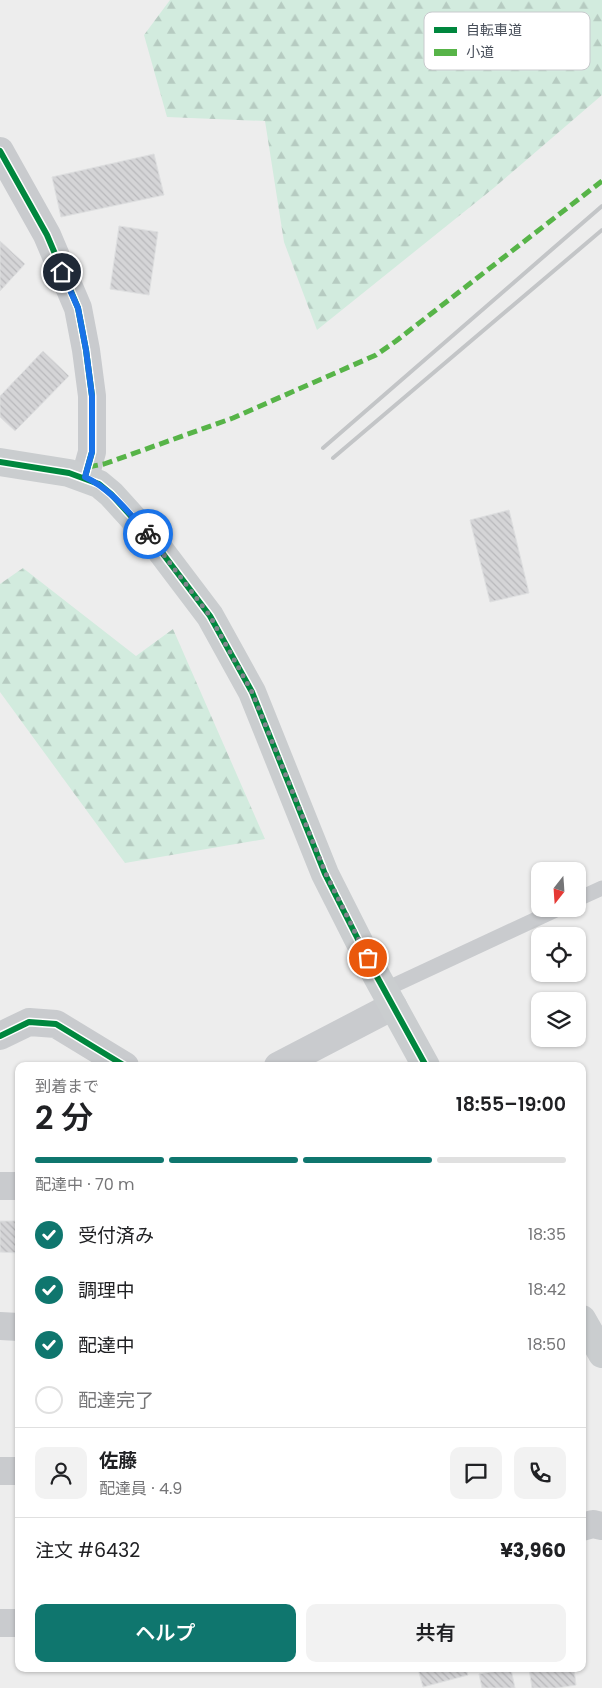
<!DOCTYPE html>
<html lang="ja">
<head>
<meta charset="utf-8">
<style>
	:root { --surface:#fff; --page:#f2f2f2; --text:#202124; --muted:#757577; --line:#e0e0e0; --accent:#0f766e }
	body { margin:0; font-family:Poppins,"Noto Sans JP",sans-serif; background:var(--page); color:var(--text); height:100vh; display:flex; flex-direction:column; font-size:19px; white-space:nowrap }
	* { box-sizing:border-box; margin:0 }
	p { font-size:16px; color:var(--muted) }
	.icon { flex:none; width:28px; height:28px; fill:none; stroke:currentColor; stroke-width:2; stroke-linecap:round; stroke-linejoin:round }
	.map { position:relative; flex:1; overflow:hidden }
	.drawer { position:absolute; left:15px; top:1062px; width:571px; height:610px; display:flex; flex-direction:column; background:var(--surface); border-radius:10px; box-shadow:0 1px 4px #0004 }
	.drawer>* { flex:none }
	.needle { width:32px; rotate:197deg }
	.buttons { position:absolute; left:531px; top:862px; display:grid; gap:10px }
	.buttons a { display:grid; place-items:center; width:55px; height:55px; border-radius:10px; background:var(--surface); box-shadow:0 1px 4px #0004; font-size:25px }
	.pin { position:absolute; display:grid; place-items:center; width:42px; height:42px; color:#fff; margin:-21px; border:2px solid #fff; border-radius:50%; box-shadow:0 1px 5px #0007 }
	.courier { position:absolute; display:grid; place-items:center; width:50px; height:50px; margin:-25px; border:4px solid #1a73e8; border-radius:50%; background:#fff; color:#222; box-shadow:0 1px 6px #0007 }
	.summary em { font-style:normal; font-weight:600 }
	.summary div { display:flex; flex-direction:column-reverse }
	.summary { display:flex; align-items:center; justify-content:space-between; height:85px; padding:0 20px }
	h1 { font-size:32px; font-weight:600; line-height:38px }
	.bar { display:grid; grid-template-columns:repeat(4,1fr); gap:8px 5px; align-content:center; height:60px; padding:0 20px }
	.bar i { height:6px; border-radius:4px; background:var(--line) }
	.bar .current { background:var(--accent) }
	.bar p { grid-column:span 4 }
	.line { display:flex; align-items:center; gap:12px; padding:0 20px; border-top:1px solid var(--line) }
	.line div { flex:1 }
	.round { display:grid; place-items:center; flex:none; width:52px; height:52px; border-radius:10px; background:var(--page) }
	ol { padding:0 20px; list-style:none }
	li { display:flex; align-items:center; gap:15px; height:55px }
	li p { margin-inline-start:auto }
	li .icon { padding:5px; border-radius:50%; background:var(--accent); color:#fff; stroke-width:4 }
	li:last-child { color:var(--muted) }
	li i { width:28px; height:28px; border:2px solid var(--line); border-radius:50% }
	.primary-button { display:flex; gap:10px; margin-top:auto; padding:10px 20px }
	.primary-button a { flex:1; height:58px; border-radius:10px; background:var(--accent); color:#fff; font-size:20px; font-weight:600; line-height:58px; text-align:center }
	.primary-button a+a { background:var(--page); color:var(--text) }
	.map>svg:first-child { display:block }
	.forest { fill:url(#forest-firs) }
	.building { fill:url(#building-back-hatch); stroke:#dedfe0 }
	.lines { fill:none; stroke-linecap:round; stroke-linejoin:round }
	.lane { stroke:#c9cbce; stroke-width:15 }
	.street { stroke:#c9cbce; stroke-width:28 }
	.secondary { stroke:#cacdcf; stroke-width:28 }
	.rail { stroke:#c3c5c7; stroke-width:4 }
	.quiet { stroke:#57b448; stroke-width:5; stroke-dasharray:10 5; stroke-linecap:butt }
	.cycleway-casing { stroke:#fff; stroke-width:9 }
	.cycleway { stroke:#00873e; stroke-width:6 }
	.done { stroke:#80858c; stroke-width:5; stroke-dasharray:0 9 }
	.route { stroke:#1a73e8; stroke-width:6 }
	.key { fill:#fff; stroke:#c8cacd; stroke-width:1 }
	.key-label { font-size:14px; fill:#464d58 }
</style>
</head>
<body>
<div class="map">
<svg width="602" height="1688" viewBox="0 0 602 1688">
	<defs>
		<pattern id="forest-firs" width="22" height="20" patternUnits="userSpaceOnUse" patternTransform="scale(1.25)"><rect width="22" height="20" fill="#d2ebde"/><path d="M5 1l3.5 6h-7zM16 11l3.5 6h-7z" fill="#b6cbc1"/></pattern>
		<pattern id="building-back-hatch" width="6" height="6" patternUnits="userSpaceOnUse" patternTransform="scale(1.25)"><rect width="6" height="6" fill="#d5d5d7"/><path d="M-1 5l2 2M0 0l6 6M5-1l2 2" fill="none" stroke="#b8b8bb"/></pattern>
	</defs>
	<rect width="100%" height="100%" fill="#ededed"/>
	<g class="forest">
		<polygon points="170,0 602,0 602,95 495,187 317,330 284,242 265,121 167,117 144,35"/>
		<polygon points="23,568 136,656 173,629 265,839 125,863 0,692 0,584"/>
	</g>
	<g class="building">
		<polygon points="154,154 164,195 61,217 52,177"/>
		<polygon points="119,226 158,232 149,295 110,289"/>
		<polygon points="0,241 25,264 0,291"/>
		<polygon points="43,351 69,376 15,431 0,417 0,396"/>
		<polygon points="509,510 529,593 490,602 470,520"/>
		<polygon points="0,1221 19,1221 19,1253 0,1252"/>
		<polygon points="418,1669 466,1669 468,1675 423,1687"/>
		<polygon points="507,1669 511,1669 515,1688 482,1688 479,1674"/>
		<polygon points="529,1669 574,1669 576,1685 557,1688 532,1688"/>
	</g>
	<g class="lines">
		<g class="lane">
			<polyline points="578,899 602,888"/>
			<polyline points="384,990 558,909"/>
		</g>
		<g class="street">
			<polyline points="0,151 47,235 78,308 86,350 92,396 92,452 85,477"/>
			<polyline points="0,1036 29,1022 56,1024 125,1066"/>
			<polyline points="278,1066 393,1006"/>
			<polyline points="0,1186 19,1186"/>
			<polyline points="0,1326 19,1327"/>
			<polyline points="0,1471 19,1471"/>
			<polyline points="582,1527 593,1524 602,1526"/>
			<polyline points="0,1623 19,1623"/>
		</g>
		<g class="secondary">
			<polyline points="0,462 69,473 99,484 111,494 151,538 210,616 252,692 325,874 376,975 426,1066"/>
			<polyline points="582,1319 602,1354"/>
		</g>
		<g class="rail">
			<polyline points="323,448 602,206"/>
			<polyline points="333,458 602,230"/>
		</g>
		<polyline class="quiet" points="88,467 104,464 233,418 376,355 396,341 602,181"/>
		<defs>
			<g id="cycleway">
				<polyline points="0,151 47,235 78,308 86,350 92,396 92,452 85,477"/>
				<polyline points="0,462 69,473 99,484 111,494 151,538 210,616 252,692 325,874 376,975 426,1066"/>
				<polyline points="0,1036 29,1022 56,1024 125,1066"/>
			</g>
		</defs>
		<use href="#cycleway" class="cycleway-casing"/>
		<use href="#cycleway" class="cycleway"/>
	</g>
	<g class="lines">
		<polyline class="done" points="148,534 210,616 252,692 326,874 368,958"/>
		<path class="route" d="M62 272 78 308 86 350 92 396V452L85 477C111 489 129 513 148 534"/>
	</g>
	<rect x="424" y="12" width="166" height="58" rx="8" class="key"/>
	<rect x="434" y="27" width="23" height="6" fill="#00873e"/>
	<rect x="434" y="49" width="23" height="7" fill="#57b448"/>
	<g class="key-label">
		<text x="466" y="35">自転車道</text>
		<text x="466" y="57">小道</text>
	</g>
</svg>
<div class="buttons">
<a><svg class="needle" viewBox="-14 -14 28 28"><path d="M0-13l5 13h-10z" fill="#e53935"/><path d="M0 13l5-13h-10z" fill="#757577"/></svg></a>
<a><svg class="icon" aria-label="locate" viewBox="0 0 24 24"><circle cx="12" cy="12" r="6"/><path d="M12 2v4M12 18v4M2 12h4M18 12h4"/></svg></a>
<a><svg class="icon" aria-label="layers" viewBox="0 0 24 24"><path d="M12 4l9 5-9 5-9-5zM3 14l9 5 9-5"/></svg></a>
</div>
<div class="pin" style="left:368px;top:958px;background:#ea580c"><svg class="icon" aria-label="bag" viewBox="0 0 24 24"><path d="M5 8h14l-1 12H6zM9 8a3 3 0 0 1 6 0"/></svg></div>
<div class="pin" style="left:62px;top:272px;background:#1f2937"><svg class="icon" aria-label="home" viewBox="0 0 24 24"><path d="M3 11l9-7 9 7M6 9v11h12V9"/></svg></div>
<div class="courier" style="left:148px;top:534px"><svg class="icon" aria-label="bike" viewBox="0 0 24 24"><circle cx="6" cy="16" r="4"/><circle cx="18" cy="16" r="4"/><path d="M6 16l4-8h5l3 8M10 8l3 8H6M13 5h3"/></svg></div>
<section class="drawer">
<div class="summary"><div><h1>2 分</h1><p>到着まで</p></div><em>18:55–19:00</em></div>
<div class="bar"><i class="current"></i><i class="current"></i><i class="current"></i><i></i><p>配達中 · 70 m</p></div>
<ol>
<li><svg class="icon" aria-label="check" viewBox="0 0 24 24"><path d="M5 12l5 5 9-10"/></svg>受付済み<p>18:35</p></li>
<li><svg class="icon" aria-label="check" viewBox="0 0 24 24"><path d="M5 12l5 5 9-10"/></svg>調理中<p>18:42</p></li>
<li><svg class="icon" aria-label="check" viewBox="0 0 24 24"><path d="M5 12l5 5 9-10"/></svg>配達中<p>18:50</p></li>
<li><i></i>配達完了</li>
</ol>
<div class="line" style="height:90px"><a class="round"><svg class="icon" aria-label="person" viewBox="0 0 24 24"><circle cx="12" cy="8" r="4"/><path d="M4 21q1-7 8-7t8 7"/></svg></a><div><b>佐藤</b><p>配達員 · 4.9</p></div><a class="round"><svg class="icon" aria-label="chat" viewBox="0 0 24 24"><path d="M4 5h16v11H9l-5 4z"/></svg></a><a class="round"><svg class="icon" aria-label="phone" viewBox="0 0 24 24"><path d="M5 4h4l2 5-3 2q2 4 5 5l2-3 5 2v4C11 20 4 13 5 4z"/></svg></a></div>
<div class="line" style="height:65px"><div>注文 #6432</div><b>¥3,960</b></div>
<div class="primary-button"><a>ヘルプ</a><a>共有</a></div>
</section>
</div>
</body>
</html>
